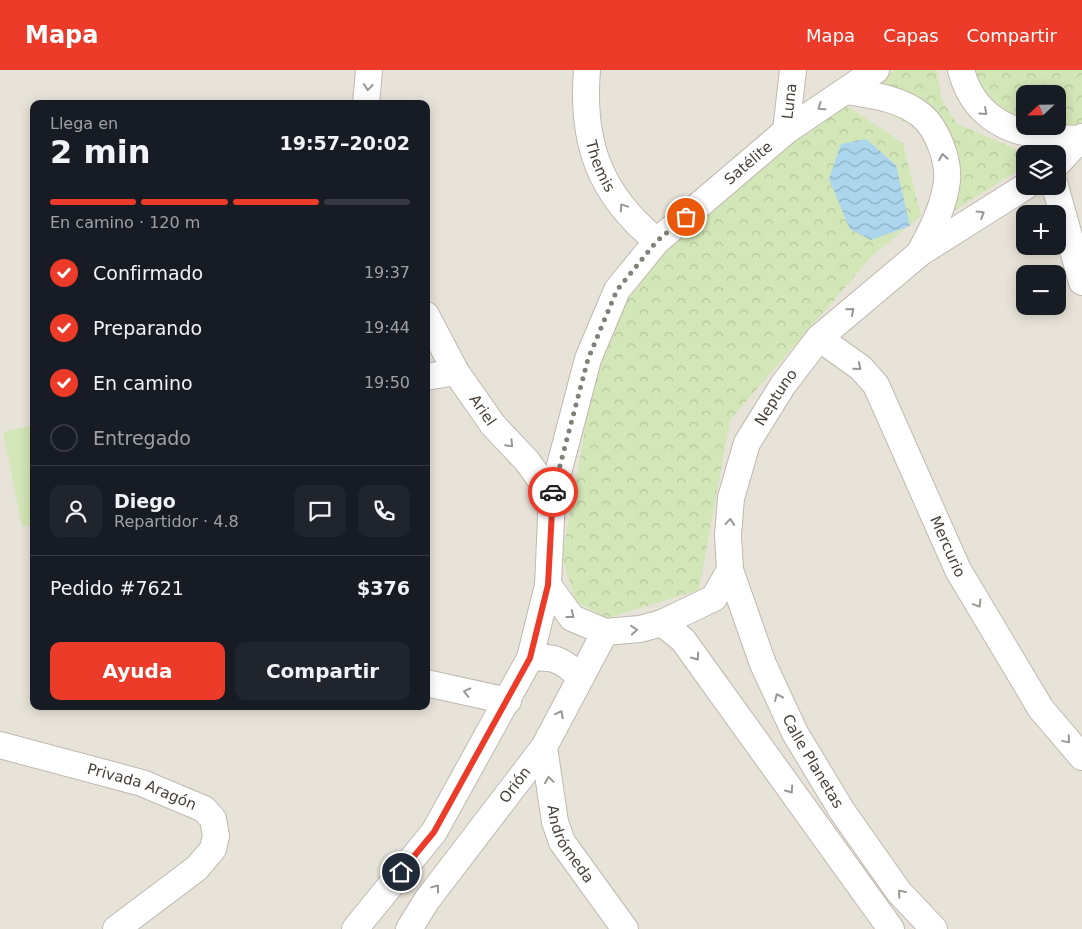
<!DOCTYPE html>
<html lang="es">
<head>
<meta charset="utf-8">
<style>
	:root { --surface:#171b24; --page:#20242c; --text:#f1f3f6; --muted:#9ea1a6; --line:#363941; --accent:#ed3b29 }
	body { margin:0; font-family:"DejaVu Sans",sans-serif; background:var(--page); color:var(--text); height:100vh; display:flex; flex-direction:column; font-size:19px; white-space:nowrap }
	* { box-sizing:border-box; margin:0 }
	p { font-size:16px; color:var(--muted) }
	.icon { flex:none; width:28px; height:28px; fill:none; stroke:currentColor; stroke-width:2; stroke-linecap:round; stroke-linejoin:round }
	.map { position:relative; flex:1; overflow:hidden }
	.drawer { position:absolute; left:30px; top:30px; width:400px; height:610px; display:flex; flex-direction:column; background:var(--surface); border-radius:10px; box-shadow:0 2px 12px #0003 }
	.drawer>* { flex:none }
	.needle { width:32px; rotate:248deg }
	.controls { position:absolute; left:1016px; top:15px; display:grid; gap:10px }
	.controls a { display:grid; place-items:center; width:50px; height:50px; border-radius:10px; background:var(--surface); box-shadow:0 2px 12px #0003; font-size:25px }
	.pin { position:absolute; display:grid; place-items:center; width:42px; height:42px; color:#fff; margin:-21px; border:2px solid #fff; border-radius:50%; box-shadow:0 1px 5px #0007 }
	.courier { position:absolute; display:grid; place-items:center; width:50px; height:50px; margin:-25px; border:4px solid #ed3b29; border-radius:50%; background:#fff; color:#222; box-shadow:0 1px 6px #0007 }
	.head em { font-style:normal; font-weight:700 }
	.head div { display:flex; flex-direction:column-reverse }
	.head { display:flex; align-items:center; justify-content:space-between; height:85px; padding:0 20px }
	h1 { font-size:32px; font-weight:700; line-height:38px }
	.bar { display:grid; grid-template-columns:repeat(4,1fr); gap:8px 5px; align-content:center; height:60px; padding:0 20px }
	.bar i { height:6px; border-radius:4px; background:var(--line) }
	.bar .selected { background:var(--accent) }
	.bar p { grid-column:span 4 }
	.line { display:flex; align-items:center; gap:12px; padding:0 20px; border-top:1px solid var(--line) }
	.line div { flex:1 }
	.round { display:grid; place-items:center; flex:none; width:52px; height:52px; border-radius:10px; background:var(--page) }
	ol { padding:0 20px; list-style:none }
	li { display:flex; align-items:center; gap:15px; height:55px }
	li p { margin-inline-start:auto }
	li .icon { padding:5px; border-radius:50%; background:var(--accent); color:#fff; stroke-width:4 }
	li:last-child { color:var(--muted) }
	li i { width:28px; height:28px; border:2px solid var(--line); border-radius:50% }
	.cta { display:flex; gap:10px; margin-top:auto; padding:10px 20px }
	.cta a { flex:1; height:58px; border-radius:10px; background:var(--accent); color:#fff; font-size:20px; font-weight:700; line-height:58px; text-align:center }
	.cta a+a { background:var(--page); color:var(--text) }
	header { display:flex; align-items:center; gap:30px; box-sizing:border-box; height:70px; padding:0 25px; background:var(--accent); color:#fff }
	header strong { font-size:24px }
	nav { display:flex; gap:28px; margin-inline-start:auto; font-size:18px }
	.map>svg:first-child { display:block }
	.residential { fill:#e8e3d9; fill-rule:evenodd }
	.park { fill:url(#park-crowns); fill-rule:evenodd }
	.pitch { fill:#d3e6b7 }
	.water { fill:url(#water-waves) }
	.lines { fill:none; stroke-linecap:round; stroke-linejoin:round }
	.minor-casing { stroke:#c0b8ae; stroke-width:28 }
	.minor { stroke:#fff; stroke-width:26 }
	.oneway { stroke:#9a9692 }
	.done { stroke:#847f77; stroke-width:5; stroke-dasharray:0 9 }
	.route { stroke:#ed3b29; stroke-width:6 }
	.labels { text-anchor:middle; stroke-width:4; stroke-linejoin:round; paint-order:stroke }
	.street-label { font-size:15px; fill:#484139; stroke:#fff }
</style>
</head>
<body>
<header>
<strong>Mapa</strong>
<nav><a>Mapa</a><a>Capas</a><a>Compartir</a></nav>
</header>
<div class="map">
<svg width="1082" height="859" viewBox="0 0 1082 859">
	<defs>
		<pattern id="park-crowns" width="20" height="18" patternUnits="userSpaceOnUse" patternTransform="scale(1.25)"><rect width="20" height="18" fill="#d3e6b7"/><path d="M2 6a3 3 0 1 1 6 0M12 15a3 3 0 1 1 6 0" fill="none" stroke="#b7c69e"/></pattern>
		<pattern id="water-waves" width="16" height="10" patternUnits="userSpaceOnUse" patternTransform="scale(1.25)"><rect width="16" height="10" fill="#acd6ed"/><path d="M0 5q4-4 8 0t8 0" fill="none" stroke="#8eafc1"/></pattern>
	</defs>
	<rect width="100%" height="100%" fill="#f4f1eb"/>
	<path class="residential" d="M0 0H1082V859H0ZM1025 24H1058V56H1025ZM34 34H426V636H34ZM1025 84H1058V116H1025ZM1025 144H1058V176H1025ZM1025 204H1058V236H1025Z"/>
	<g class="park">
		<polygon points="894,0 937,0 942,30 957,54 1029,84 1025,84 1025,96 939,150 943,113 922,61 855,26"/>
		<path d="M971 0H1082V68L1014 71ZM1025 24H1058V56H1025Z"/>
		<polygon points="835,28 903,73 921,146 873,185 730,350 699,520 608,548 576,532 562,487 603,258 650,192"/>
	</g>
	<polygon class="pitch" points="34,355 34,454 22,457 3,362"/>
	<polygon class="water" points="866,69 896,95 910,156 871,170 850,159 829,109 841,74"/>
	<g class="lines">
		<defs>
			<g id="minor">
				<path id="s1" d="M587 0C581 73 600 125 657 171"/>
				<path d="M961 0C976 58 1026 68 1080 69"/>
				<path d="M846 21C871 25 900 28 921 45 937 58 949 90 947 111 944 136 932 160 920 182"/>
				<polyline points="366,34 369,0"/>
				<path id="s2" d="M786 61 793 0"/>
				<polyline points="1058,93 1082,67"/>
				<polyline points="1055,116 1082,212"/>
				<path id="s3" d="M426 245 456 302 493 355 527 391 552 426"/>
				<path id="s4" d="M819 268 861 298 876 315 958 500 1041 639 1082 687"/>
				<polyline points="426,307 456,302"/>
				<path id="s5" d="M730 500 763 594 795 663 842 741 899 822 934 859"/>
				<path id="s6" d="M548 515 572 548 605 562 640 559 662 553 714 528 730 500 728 465 731 428 747 373 783 315 819 268 920 183 1026 116"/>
				<polyline points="662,553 683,570 891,859"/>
				<path d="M530 588C553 586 564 590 579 607"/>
				<polyline points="426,613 508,631"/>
				<path id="s7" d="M0 675 142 713 204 739 213 749 216 766 213 779 197 798 116 859"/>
				<path id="s8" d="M544 677 555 752 562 772 625 859"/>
				<path id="s9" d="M355 859 434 762 530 588 548 515 552 426 588 289 617 220 657 171 786 61 876 0"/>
				<path id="s10" d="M409 859 427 830 544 677 605 562"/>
			</g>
		</defs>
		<use href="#minor" class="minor-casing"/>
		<use href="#minor" class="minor"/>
	</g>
	<defs><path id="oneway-chevron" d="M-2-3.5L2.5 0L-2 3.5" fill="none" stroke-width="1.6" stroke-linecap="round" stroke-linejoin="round" transform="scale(1.25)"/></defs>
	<g class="oneway">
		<use href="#oneway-chevron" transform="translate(368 17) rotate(96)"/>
		<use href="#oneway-chevron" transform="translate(821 37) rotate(146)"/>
		<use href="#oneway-chevron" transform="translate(984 42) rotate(42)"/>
		<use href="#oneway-chevron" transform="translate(943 87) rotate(-100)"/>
		<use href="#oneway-chevron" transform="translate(623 137) rotate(-124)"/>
		<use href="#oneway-chevron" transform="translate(981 144) rotate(-32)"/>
		<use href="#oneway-chevron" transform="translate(851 241) rotate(-40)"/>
		<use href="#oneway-chevron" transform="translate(858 297) rotate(39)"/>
		<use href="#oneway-chevron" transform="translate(510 374) rotate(46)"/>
		<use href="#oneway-chevron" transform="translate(730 452) rotate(-85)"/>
		<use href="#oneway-chevron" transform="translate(978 534) rotate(59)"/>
		<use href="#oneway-chevron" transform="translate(571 545) rotate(38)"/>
		<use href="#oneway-chevron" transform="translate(634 560) rotate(-5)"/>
		<use href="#oneway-chevron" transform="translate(696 587) rotate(55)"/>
		<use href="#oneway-chevron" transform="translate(467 622) rotate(-167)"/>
		<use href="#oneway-chevron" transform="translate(778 627) rotate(-114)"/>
		<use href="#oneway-chevron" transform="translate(560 644) rotate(-63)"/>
		<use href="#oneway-chevron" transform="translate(1067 670) rotate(50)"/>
		<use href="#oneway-chevron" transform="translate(549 710) rotate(-98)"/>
		<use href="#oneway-chevron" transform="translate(790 720) rotate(55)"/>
		<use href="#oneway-chevron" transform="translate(436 818) rotate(-53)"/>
		<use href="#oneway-chevron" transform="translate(901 823) rotate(-131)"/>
	</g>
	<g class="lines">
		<polyline class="done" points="553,422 588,289 617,220 657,171 686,147"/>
		<polyline class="route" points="401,802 434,762 530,588 548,515 553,422"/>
	</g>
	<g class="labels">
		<g class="street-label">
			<text dy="5" stroke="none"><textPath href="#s2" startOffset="30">Luna</textPath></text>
			<text dy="5" stroke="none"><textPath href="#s1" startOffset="98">Themis</textPath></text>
			<text dy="5" stroke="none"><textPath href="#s9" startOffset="888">Satélite</textPath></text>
			<text dy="5" stroke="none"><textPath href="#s6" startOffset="408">Neptuno</textPath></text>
			<text dy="5" stroke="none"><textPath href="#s3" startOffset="111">Ariel</textPath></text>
			<text dy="5" stroke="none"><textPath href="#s4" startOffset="251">Mercurio</textPath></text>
			<text dy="5" stroke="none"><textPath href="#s5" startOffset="209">Calle Planetas</textPath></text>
			<text dy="5" stroke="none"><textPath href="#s10" startOffset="179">Orión</textPath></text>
			<text dy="5" stroke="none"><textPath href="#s7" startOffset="148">Privada Aragón</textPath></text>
			<text dy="5" stroke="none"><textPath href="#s8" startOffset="102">Andrómeda</textPath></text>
		</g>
	</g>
</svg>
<div class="controls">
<a><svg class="needle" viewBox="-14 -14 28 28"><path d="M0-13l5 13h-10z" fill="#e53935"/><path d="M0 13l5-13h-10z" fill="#9ea1a6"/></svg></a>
<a><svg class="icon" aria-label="layers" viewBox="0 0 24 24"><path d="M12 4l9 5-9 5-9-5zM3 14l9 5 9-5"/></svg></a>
<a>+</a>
<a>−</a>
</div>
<div class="pin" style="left:686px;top:147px;background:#ea580c"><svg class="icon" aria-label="bag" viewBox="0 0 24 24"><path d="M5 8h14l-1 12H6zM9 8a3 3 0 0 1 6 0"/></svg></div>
<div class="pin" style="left:401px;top:802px;background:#1f2937"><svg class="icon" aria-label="home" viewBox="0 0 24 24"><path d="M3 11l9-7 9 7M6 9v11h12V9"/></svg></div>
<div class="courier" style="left:553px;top:422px"><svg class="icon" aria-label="car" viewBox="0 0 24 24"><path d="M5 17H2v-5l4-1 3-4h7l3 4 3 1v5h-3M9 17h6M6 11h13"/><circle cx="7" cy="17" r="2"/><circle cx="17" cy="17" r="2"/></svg></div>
<section class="drawer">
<div class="head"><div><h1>2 min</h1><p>Llega en</p></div><em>19:57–20:02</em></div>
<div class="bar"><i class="selected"></i><i class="selected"></i><i class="selected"></i><i></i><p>En camino · 120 m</p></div>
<ol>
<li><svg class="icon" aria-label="check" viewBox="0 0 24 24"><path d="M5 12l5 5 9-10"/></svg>Confirmado<p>19:37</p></li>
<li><svg class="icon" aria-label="check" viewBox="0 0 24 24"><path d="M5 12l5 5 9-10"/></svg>Preparando<p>19:44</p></li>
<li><svg class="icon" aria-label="check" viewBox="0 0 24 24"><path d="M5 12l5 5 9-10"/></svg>En camino<p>19:50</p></li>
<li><i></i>Entregado</li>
</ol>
<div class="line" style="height:90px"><a class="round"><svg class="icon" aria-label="person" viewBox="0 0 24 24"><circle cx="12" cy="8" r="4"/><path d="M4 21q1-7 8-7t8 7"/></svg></a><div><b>Diego</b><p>Repartidor · 4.8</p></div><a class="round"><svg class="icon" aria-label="chat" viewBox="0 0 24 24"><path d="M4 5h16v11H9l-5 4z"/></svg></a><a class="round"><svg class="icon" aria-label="phone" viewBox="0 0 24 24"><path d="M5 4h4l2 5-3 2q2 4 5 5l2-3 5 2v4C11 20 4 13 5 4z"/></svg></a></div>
<div class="line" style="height:65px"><div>Pedido #7621</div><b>$376</b></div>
<div class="cta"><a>Ayuda</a><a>Compartir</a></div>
</section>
</div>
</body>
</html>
